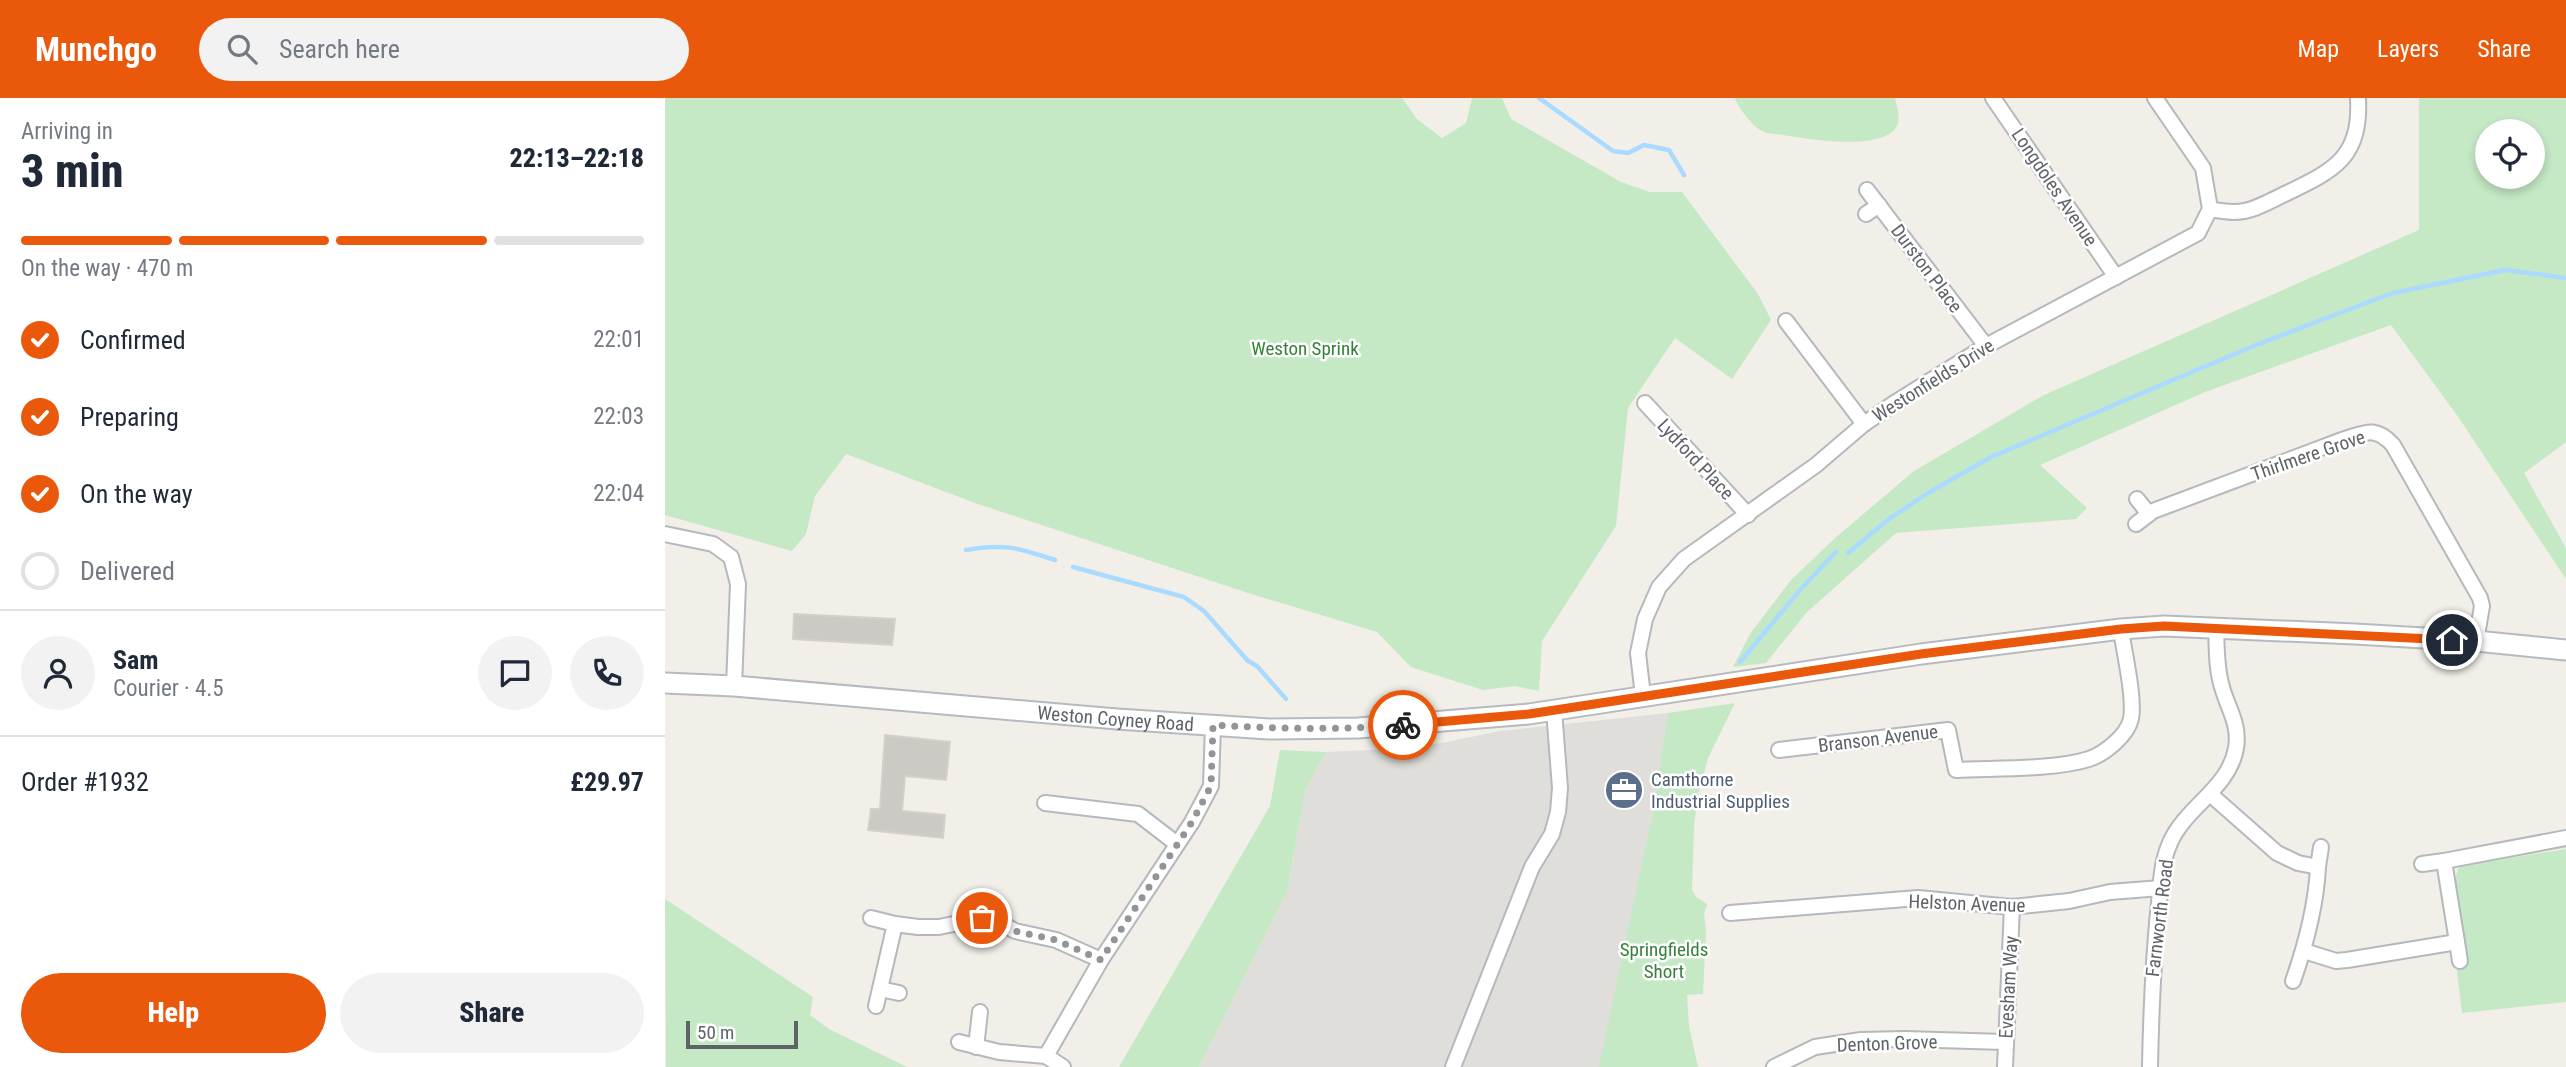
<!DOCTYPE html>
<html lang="en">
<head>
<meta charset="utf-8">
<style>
	:root { --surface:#fff; --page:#f2f2f3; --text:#1f2937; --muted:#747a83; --line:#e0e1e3; --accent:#ea580c }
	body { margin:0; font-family:"Roboto Condensed",sans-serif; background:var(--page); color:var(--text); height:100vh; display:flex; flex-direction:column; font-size:26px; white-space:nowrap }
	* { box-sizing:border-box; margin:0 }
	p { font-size:23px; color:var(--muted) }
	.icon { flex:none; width:38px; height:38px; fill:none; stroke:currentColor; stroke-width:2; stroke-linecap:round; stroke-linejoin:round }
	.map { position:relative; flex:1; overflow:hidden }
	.details { display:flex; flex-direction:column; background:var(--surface); width:665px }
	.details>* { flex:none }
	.fabs { position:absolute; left:1810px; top:21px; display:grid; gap:14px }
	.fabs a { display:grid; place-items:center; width:70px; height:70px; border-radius:50%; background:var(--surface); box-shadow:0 4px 10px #0003; font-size:35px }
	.scale { position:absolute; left:21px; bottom:18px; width:112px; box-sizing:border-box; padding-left:7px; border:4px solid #5f6368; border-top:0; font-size:19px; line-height:24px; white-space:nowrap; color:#5f6368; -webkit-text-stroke:5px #fff; paint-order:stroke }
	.pin { position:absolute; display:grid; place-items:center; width:60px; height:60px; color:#fff; margin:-30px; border:4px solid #fff; border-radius:50%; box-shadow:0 2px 7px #0007 }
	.courier { position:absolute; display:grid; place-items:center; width:70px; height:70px; margin:-35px; border:5px solid #ea580c; border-radius:50%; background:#fff; color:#222; box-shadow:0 2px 9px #0007 }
	.headline em { font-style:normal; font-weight:800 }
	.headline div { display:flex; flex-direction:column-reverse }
	.headline { display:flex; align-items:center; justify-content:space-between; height:119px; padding:0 21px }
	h1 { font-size:46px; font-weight:800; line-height:52px }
	.bar { display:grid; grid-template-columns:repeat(4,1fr); gap:10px 7px; align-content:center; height:84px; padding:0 21px }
	.bar i { height:9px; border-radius:5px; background:var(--line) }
	.bar .on { background:var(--accent) }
	.bar p { grid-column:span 4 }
	.line { display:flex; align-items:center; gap:18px; padding:0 21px; border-top:2px solid var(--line) }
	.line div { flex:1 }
	.round { display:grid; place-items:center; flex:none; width:74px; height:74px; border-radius:37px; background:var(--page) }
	ol { padding:0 21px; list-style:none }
	li { display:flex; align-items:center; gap:21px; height:77px }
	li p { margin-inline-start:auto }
	li .icon { padding:7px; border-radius:50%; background:var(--accent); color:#fff; stroke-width:4 }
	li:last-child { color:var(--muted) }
	li i { width:38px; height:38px; border:4px solid var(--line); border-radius:50% }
	.cta { display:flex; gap:14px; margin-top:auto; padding:14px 21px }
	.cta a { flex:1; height:80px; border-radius:42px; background:var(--accent); color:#fff; font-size:28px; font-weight:800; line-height:80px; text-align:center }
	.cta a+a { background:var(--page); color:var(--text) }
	header { display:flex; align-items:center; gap:42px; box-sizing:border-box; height:98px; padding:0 35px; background:var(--accent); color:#fff }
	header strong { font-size:33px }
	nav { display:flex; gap:38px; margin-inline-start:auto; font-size:24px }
	.search { width:490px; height:63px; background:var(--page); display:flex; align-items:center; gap:18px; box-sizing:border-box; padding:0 24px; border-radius:38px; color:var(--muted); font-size:26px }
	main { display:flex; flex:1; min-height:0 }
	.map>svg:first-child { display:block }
	.industrial { fill:#e0deda }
	.green { fill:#c5e8c5; fill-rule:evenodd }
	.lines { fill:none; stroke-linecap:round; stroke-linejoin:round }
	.stream { stroke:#aadaff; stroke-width:4.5 }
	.building { fill:#cccac5; stroke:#d6d1c6; stroke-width:2 }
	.street-casing { stroke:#b5b8bc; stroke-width:18 }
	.secondary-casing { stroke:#b6babf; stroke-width:23 }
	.street { stroke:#fff; stroke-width:14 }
	.secondary { stroke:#fff; stroke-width:19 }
	.done { stroke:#929495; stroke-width:7; stroke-dasharray:0 12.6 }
	.route { stroke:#ea580c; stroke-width:9 }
	.labels { text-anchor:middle; stroke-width:5; stroke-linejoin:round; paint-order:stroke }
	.street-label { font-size:19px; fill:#5f6368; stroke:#fff }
	.park-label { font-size:19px; fill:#348238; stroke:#fff }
	.service-label { font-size:19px; fill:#4e5e75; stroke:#fff; text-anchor:start }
</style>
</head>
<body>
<header>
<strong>Munchgo</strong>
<div class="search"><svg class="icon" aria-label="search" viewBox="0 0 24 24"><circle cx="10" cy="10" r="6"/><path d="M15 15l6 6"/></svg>Search here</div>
<nav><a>Map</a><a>Layers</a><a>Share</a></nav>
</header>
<main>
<section class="details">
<div class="headline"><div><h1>3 min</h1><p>Arriving in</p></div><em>22:13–22:18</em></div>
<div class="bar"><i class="on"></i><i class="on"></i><i class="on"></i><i></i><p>On the way · 470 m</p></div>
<ol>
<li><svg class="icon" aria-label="check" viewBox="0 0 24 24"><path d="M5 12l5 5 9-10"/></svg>Confirmed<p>22:01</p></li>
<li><svg class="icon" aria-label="check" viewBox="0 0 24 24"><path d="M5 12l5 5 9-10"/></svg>Preparing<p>22:03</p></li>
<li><svg class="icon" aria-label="check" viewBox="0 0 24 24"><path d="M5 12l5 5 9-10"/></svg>On the way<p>22:04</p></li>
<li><i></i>Delivered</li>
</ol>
<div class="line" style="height:126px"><a class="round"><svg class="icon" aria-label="person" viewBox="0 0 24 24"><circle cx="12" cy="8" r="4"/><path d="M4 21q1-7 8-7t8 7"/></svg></a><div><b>Sam</b><p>Courier · 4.5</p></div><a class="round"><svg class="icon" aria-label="chat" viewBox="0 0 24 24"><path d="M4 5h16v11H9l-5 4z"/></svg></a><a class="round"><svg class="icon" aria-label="phone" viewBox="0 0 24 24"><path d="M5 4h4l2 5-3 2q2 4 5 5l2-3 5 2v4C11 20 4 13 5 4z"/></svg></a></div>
<div class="line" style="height:91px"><div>Order #1932</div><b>£29.97</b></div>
<div class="cta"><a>Help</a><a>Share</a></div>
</section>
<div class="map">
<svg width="1901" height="969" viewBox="0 0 1901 969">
	<rect width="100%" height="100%" fill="#f1efe8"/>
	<polygon class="industrial" points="1003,615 987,717 935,969 534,969 622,794 640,693 661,654 729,651 777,645 835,633"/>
	<g class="green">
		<polygon points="0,0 737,0 752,21 777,40 801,25 807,0 837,0 846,21 956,84 985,94 1017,94 1093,196 1106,222 1067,281 1010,240 963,310 951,428 877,543 874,593 850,588 818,592 746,569 712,534 580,494 310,405 181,356 150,398 141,436 127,453 0,417"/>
		<path d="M1070 0H1230C1232 10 1237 22 1230 31 1211 53 1144 41 1118 37 1112 36 1102 36 1097 33 1089 30 1072 8 1070 0Z"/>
		<path d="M1754 0H1901V344L1859 375 1901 450V481L1794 320 1726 227 1540 294 1375 367 1422 410 1411 421 1231 435 1142 514 1101 565 1068 569 1085 536 1126 482 1169 441 1249 373 1379 297 1754 132ZM1822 33H1867V79H1822Z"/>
		<polygon points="1070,605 1043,660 1034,694 1029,727 1027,792 1031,799 1042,806 1039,816 1041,833 1038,896 1022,897 1024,928 1033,969 934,969 987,717 1003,615"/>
		<polygon points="615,652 661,654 640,693 622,794 534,969 454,969 605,708"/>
		<polygon points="1901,751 1901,904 1797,915 1791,865 1803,862 1790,781 1794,768"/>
		<polygon points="0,801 148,899 145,917 164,931 242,969 1,969"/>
	</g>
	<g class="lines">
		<g class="stream">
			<polyline points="874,0 948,53 963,55 979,47 1004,52 1019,77"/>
			<path d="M301 452C339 445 354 450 390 462"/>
			<polyline points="1183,455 1224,421 1263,395 1326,359 1591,247 1685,211 1728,195 1840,172 1901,180"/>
			<polyline points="408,469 519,499 539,513 583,563 592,568 621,601"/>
			<polyline points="1075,564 1136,491 1171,454"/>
		</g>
	</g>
	<g class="building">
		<polygon points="129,516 230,521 227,547 128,541"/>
		<polygon points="220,637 285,644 281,682 240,678 237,713 280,717 278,740 203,732 206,711 215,711"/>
	</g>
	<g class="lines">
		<defs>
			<g id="street">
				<polyline points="1328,0 1451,179"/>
				<polyline points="1202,92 1321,248"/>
				<path d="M1545 111C1582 119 1590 110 1622 95 1670 72 1696 59 1693 0"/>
				<polyline points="1201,116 1214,107"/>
				<polyline points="1121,223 1199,326"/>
				<polyline points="980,305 1083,417"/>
				<polyline points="1472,401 1484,416"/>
				<path d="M1471 426 1488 413 1677 342C1700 335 1710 327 1728 347L1815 500 1817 508 1811 543"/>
				<polyline points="0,436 48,446 66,459 73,486 69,588"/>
				<polyline points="978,598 973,555 980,521 994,489 1019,461 1151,367 1199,326 1228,306 1321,248 1533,135 1545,111 1538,70 1490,0"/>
				<path d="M1114 652 1283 632 1291 672C1329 670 1389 672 1424 661 1439 656 1462 638 1466 621 1470 599 1459 555 1456 531"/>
				<path d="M1545 696 1612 755 1633 765 1653 769C1651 809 1641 846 1628 883"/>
				<polyline points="380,705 473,716 512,746"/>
				<polyline points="1757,766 1779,763"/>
				<polyline points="1653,769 1656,749"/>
				<polyline points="1065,815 1253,800 1347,809 1404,803 1445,794 1496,790"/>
				<polyline points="206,820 230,826"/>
				<polyline points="1792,844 1795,863"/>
				<polyline points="1639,853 1671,863 1682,862 1792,844 1779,763 1901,740"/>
				<polyline points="215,891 234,895"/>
				<polyline points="211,908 230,826 253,829 274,829 317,820 334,824 350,833 391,842 436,862"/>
				<polyline points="294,944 334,954 381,958 436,862 527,724 546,688 548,627"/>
				<polyline points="311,949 315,914"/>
				<polyline points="381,958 398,969"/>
				<polyline points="788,969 867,769 887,736 893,714 895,690 889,612"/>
				<polyline points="1109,969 1150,949 1196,942 1240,941 1340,944"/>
				<polyline points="1340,969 1347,809"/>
				<path d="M1485 969C1486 917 1488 866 1493 814 1496 790 1495 767 1505 745 1520 709 1564 691 1571 650 1575 626 1563 611 1557 589 1551 570 1552 550 1551 530"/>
			</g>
			<g id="secondary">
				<path id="s1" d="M0 585 69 588 452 621 604 631 693 630 864 616 1256 556 1456 531 1499 528 1690 536 1811 543 1901 552"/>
			</g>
		</defs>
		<use href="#street" class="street-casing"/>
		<use href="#secondary" class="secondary-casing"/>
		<use href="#street" class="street"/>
		<use href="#secondary" class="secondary"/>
	</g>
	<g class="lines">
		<path class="done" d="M317 820 334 824 350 833 391 842 436 862 527 724 546 688 548 627C612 631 675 632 738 627"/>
		<polyline class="route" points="738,627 864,616 1256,556 1456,531 1499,528 1787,542"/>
	</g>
	<defs>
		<symbol id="office-disc" viewBox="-11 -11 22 22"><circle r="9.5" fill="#5c6f8a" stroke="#fff"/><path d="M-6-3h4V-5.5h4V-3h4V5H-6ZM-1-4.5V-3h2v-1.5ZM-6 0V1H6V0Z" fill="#fff"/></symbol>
	</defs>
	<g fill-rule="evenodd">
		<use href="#office-disc" x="937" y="670" width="44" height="44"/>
	</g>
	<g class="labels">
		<g class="street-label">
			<text transform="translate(1390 89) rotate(56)" y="7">Longdoles Avenue</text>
			<text transform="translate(1262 170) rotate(53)" y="7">Durston Place</text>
			<text transform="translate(1268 282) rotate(-32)" y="7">Westonfields Drive</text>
			<text transform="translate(1643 357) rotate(-19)" y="7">Thirlmere Grove</text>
			<text transform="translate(1031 361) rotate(47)" y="7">Lydford Place</text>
			<text dy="7" stroke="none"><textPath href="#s1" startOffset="452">Weston Coyney Road</textPath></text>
			<text transform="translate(1213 640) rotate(-7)" y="7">Branson Avenue</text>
			<text transform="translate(1302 805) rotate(2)" y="7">Helston Avenue</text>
			<text transform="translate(1494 820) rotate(-83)" y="7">Farnworth Road</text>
			<text transform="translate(1343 889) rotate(-87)" y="7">Evesham Way</text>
			<text transform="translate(1222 945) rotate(-2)" y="7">Denton Grove</text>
		</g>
		<g class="park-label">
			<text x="640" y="257">Weston Sprink</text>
			<text x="999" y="858">Springfields<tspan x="999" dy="22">Short</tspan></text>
		</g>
		<g class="service-label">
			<text x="986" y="688">Camthorne<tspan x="986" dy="22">Industrial Supplies</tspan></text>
		</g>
	</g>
</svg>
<div class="fabs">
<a><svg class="icon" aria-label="locate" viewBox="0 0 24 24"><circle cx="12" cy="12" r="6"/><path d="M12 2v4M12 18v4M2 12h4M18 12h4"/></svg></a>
</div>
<div class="scale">50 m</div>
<div class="pin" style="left:317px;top:820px;background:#ea580c"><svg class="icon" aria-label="bag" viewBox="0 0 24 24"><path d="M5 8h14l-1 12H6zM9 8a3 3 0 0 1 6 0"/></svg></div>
<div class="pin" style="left:1787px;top:542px;background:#1f2937"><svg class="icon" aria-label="home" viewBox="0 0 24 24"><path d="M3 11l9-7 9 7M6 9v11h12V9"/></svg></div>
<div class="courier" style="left:738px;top:627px"><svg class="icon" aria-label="bike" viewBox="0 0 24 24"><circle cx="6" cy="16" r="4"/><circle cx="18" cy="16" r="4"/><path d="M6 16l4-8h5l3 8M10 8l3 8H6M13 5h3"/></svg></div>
</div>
</main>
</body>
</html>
